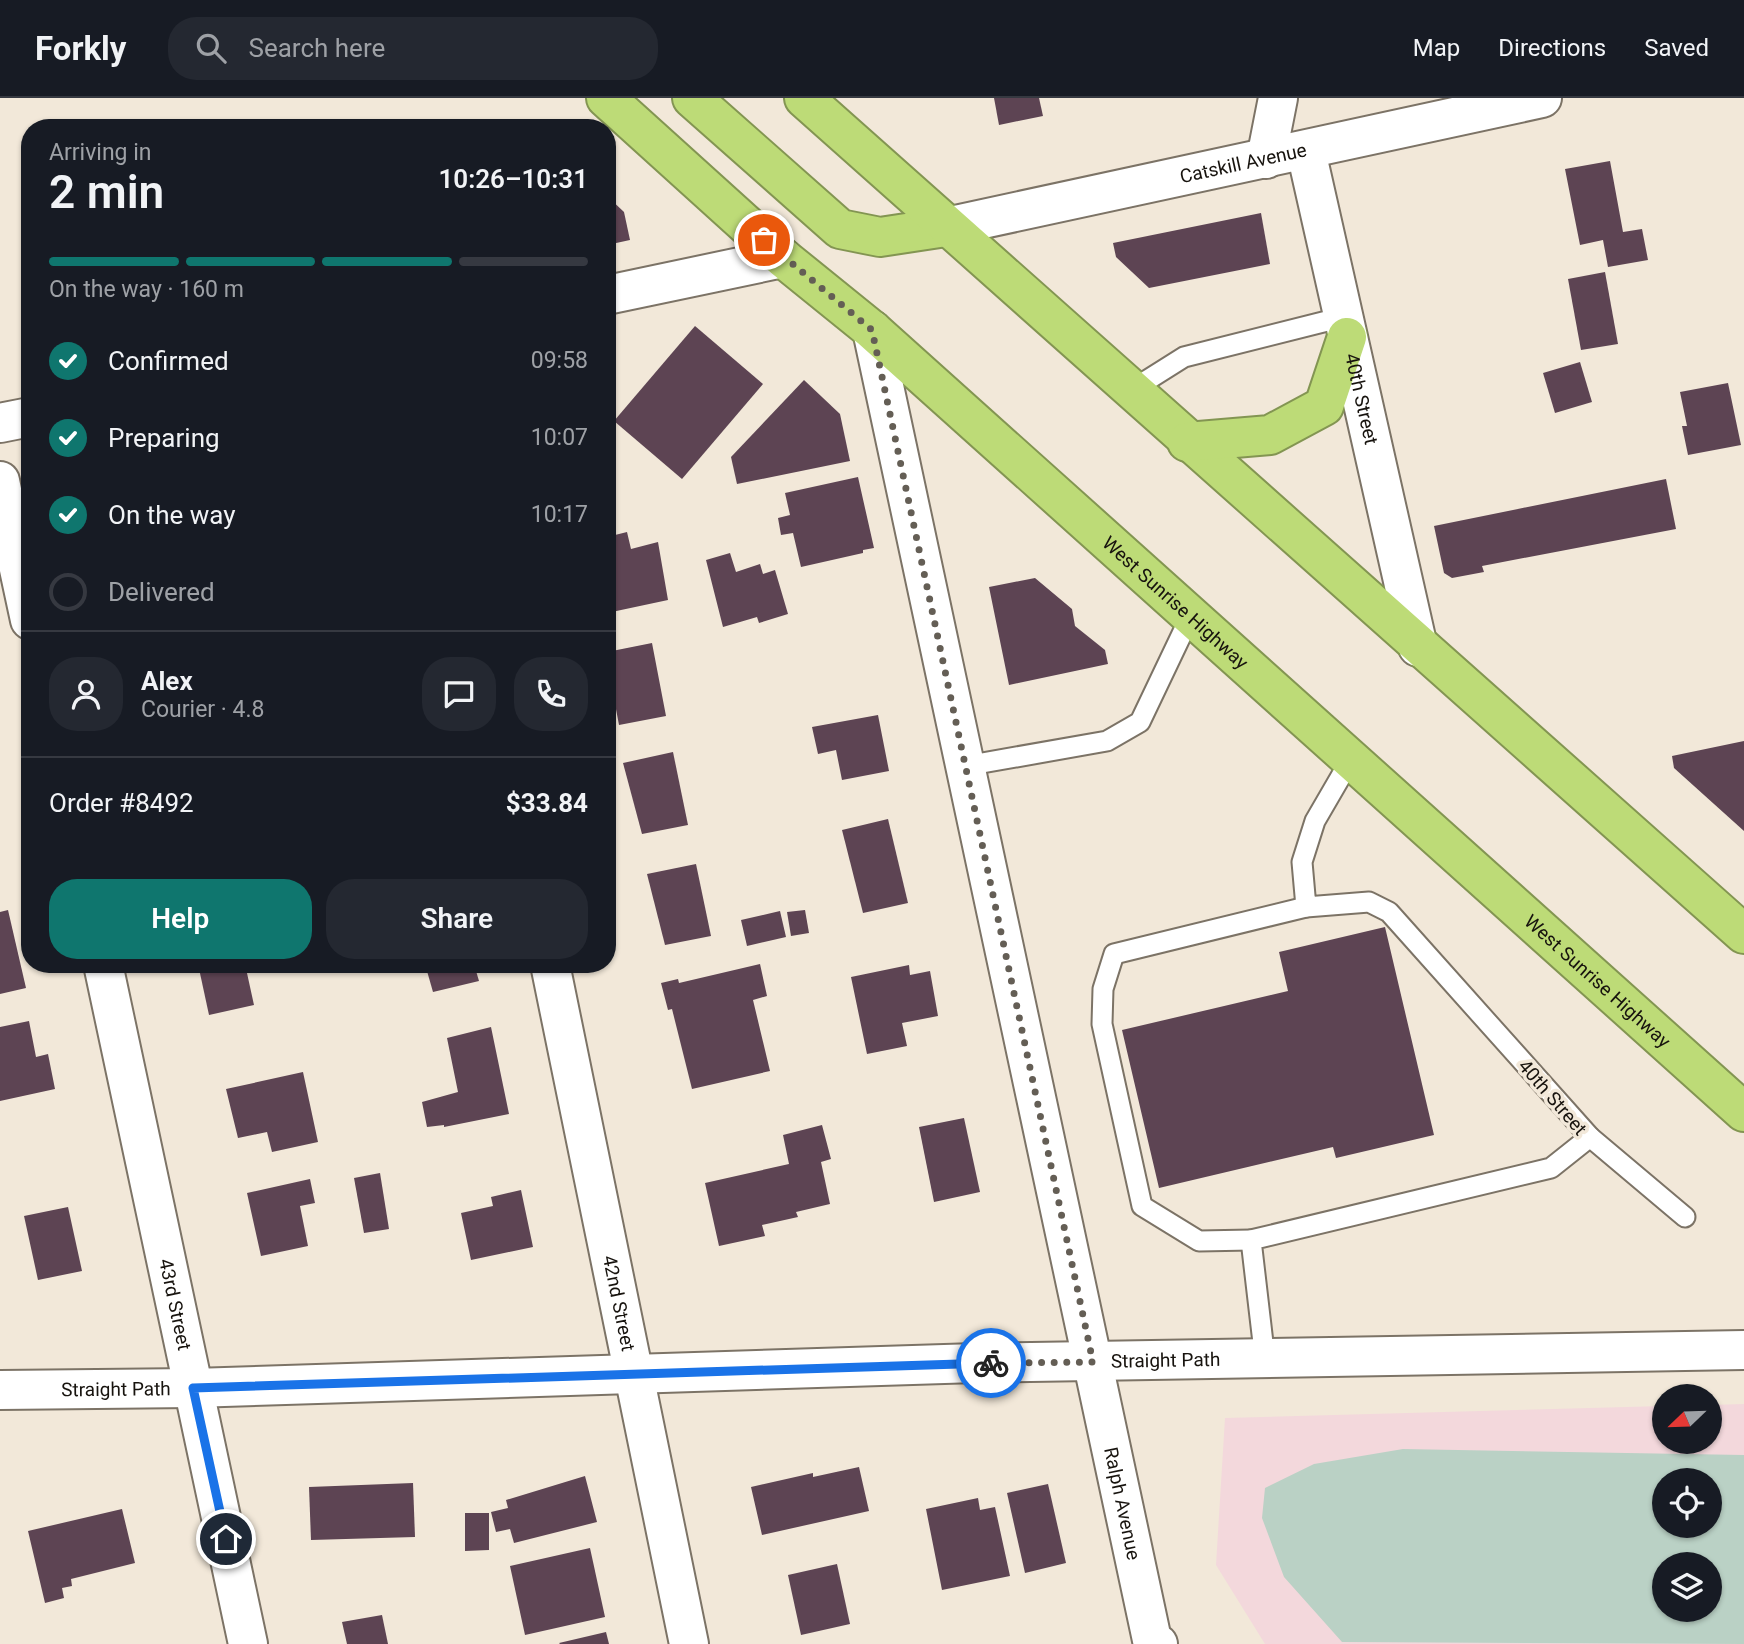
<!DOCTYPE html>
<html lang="en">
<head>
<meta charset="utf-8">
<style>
	:root { --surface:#171b24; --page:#242831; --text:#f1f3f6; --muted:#9ea1a6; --line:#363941; --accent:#0f766e }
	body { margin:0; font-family:Roboto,sans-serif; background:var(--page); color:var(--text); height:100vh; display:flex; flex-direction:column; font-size:26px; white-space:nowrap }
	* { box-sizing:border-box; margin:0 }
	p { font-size:23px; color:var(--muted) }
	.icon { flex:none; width:38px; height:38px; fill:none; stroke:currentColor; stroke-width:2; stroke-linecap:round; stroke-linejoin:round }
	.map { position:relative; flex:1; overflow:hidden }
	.details { position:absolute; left:21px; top:21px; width:595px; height:854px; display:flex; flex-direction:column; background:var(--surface); border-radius:28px; box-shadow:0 2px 5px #0004 }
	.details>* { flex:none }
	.needle { width:46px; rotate:247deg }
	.controls { position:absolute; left:1652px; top:1286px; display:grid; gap:14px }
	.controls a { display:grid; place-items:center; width:70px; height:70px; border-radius:50%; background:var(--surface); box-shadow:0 2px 5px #0004; font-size:35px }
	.pin { position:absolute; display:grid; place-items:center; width:60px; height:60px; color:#fff; margin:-30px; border:4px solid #fff; border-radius:50%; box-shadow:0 2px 7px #0007 }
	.courier { position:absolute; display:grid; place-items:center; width:70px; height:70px; margin:-35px; border:5px solid #1a73e8; border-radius:50%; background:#fff; color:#222; box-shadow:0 2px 9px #0007 }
	.head em { font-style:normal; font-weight:600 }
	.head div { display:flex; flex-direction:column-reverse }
	.head { display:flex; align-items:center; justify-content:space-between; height:119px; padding:0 28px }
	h1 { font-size:46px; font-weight:600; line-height:52px }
	.bar { display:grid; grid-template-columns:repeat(4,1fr); gap:10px 7px; align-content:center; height:84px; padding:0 28px }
	.bar i { height:9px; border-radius:5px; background:var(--line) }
	.bar .on { background:var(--accent) }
	.bar p { grid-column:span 4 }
	.line { display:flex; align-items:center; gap:18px; padding:0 28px; border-top:2px solid var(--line) }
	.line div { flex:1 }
	.round { display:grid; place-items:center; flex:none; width:74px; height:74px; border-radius:28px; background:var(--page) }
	ol { padding:0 28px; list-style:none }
	li { display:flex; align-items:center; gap:21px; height:77px }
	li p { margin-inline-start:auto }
	li .icon { padding:7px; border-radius:50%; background:var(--accent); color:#fff; stroke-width:4 }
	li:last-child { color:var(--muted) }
	li i { width:38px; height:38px; border:4px solid var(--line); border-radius:50% }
	.primary-button { display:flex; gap:14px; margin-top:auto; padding:14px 28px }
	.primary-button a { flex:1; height:80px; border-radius:28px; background:var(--accent); color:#fff; font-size:28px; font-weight:600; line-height:80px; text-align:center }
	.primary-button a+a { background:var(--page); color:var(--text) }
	header { display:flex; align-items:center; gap:42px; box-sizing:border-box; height:98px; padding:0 35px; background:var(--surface); border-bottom:2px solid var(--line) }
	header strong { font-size:33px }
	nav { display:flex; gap:38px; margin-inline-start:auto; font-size:24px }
	.search { width:490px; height:63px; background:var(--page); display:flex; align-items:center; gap:18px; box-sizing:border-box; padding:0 24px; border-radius:28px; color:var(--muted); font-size:26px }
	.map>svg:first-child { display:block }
	.industrial { fill:#f3d8dc; fill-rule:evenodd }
	.green { fill:#bad1c5; fill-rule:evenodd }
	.building { fill:#5d4453 }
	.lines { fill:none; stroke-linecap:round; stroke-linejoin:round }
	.lane-casing { stroke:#7c7366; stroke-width:23 }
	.street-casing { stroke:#7c7366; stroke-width:42 }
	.secondary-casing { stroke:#7c7366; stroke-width:42 }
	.highway-casing { stroke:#839552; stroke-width:42 }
	.lane { stroke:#fff; stroke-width:19 }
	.street { stroke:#fff; stroke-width:38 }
	.secondary { stroke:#fff; stroke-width:38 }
	.highway { stroke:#bddb77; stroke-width:38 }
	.done { stroke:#645e55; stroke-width:7; stroke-dasharray:0 12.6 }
	.route { stroke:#1a73e8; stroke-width:9 }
	.labels { text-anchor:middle; stroke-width:7; stroke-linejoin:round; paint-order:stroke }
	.street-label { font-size:19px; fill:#17130e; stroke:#f2e8d9 }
</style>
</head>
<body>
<header>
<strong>Forkly</strong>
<div class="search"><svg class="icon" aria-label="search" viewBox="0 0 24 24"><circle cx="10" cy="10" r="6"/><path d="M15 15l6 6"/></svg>Search here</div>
<nav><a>Map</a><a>Directions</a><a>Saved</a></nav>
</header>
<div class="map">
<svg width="1744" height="1546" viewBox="0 0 1744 1546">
	<rect width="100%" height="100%" fill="#f2e8d9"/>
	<path class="industrial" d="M1744 1306V1546H1265L1216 1467 1225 1320 1664 1308V1344H1710V1307ZM1664 1382H1710V1428H1664ZM1664 1466H1710V1512H1664Z"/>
	<path class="green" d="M1403 1351 1744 1357V1546L1342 1544 1284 1479 1262 1420 1265 1390 1314 1366ZM1664 1382H1710V1428H1664ZM1664 1466H1710V1512H1664Z"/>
	<g class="building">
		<polygon points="994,0 1039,0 1043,18 999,27"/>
		<polygon points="287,21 289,30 256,30 256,29"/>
		<polygon points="1610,63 1623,134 1642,131 1648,162 1608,169 1603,142 1580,147 1565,71"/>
		<polygon points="607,98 624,114 630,142 607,147"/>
		<polygon points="1261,115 1270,166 1149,190 1116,159 1113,145"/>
		<polygon points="1605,174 1618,246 1581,252 1568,181"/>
		<polygon points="695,228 763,286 682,381 614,323"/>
		<polygon points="1580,264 1592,304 1555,315 1543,275"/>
		<polygon points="804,282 840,316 850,363 737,386 731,359"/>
		<polygon points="1728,285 1741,347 1688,357 1682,328 1687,328 1680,294"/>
		<polygon points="858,379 874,450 863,452 863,455 801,469 793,435 781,437 778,420 790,417 785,395"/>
		<polygon points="1666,381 1676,431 1482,468 1484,474 1452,480 1444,475 1434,428"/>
		<polygon points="627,434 631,451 658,444 668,502 607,515 607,439"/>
		<polygon points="730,455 736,474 760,466 763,476 775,472 788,516 759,525 757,519 723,529 706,462"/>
		<polygon points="1035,480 1072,511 1075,528 1105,552 1108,566 1009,587 989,489"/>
		<polygon points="652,545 666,618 619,627 612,590 607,589 607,554"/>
		<polygon points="878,617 889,673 842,682 836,652 818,656 812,629"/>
		<polygon points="1744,643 1744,733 1674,670 1672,658"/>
		<polygon points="673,654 688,727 642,736 623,665"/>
		<polygon points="888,721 908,805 863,815 842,732"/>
		<polygon points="696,766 711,838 665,847 647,776"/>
		<polygon points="8,812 26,890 0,896 0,814"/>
		<polygon points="805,812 809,835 791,838 787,814"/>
		<polygon points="780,813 786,839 747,848 741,822"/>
		<polygon points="1385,829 1434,1037 1336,1060 1333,1049 1159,1090 1122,932 1288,893 1279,854"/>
		<polygon points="198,866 245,866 254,907 209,917"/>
		<polygon points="425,866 474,866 479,883 433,894"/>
		<polygon points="760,866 767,898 753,902 770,973 692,991 672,911 668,912 661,885 678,881 679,885"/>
		<polygon points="909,867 910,877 930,873 938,918 902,925 907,948 867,956 851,879"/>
		<polygon points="29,923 36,959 48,956 55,991 0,1003 0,929"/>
		<polygon points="491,929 509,1016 444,1029 444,1027 427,1029 422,1004 458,994 447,940"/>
		<polygon points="303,974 318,1044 272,1054 267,1034 238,1040 226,991"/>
		<polygon points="964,1020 980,1094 934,1104 919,1029"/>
		<polygon points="822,1027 831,1061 821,1064 830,1106 796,1114 798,1119 762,1127 765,1138 719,1148 705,1085 789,1066 783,1037"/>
		<polygon points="380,1075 389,1131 364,1135 354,1080"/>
		<polygon points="310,1081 315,1105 300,1108 308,1148 261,1158 247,1095"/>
		<polygon points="521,1092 533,1149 471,1162 461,1115 493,1108 491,1099"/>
		<polygon points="68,1109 82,1173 38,1182 24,1118"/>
		<polygon points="859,1369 869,1413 762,1437 751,1389 813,1375 813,1379"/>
		<polygon points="585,1378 597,1424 514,1445 510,1431 496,1434 491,1414 508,1410 506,1402"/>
		<polygon points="413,1385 415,1439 311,1442 309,1389"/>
		<polygon points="1048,1386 1066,1465 1025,1475 1007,1395"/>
		<polygon points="978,1400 980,1412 995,1409 1010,1478 942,1492 926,1411"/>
		<polygon points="122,1411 135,1465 71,1481 72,1488 62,1490 64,1500 45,1505 28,1433"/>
		<polygon points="465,1415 489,1415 489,1452 465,1453"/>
		<polygon points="590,1450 605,1519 525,1537 510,1468"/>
		<polygon points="837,1466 850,1526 801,1537 788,1477"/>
		<polygon points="382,1517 388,1546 347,1546 342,1524"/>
		<polygon points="606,1534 609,1546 560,1546 559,1545"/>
	</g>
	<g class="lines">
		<defs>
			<g id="lane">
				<polyline points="1130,293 1184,259 1343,219"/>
				<polyline points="965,668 1107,643 1140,624 1191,517"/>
				<polyline points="1590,1039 1685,1119"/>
				<polyline points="1251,1142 1199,1143 1142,1108 1102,926 1103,891 1114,856 1306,809"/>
				<polyline points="1265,1262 1251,1142 1551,1070 1590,1039 1389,814 1369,804 1306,809 1302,764 1315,723 1351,661"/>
			</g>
			<g id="street">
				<path id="s1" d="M1306 53 1418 549"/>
				<polyline points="1266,61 1278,0"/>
				<path id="s2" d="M946 129 1542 0"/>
				<polyline points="607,197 783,160"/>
				<path id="s3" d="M872 232 1152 1542 1158 1546"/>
				<polyline points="0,325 30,319"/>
				<polyline points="0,383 30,522"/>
				<path id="s4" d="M103 866 248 1546"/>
				<path id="s5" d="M550 866 689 1546"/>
			</g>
			<g id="secondary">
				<path id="s6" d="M0 1292 193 1290 976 1265 1744 1252"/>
			</g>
			<g id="highway">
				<path id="s7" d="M606 0 783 160 872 232 1744 1014"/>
				<polyline points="692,0 840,131 880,139 946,129"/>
				<polyline points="804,0 1744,836"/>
				<polyline points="1187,344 1270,337 1324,308 1347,239"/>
			</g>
		</defs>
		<use href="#lane" class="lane-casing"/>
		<use href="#street" class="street-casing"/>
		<use href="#secondary" class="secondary-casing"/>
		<use href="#highway" class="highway-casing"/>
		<use href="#lane" class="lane"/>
		<use href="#street" class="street"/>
		<use href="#secondary" class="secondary"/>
		<use href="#highway" class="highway"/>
	</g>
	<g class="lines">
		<polyline class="done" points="764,142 872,232 1093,1264 991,1265"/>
		<polyline class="route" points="226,1441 193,1290 991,1265"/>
	</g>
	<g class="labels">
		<g class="street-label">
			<text dy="7" stroke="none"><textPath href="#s2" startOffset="304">Catskill Avenue</textPath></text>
			<text dy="7" stroke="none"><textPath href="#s1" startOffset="254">40th Street</textPath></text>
			<text dy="7" stroke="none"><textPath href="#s7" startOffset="761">West Sunrise Highway</textPath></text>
			<text dy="7" stroke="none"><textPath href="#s7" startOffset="1328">West Sunrise Highway</textPath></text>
			<text transform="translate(1553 999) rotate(49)" y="7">40th Street</text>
			<text dy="7" stroke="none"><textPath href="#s4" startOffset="348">43rd Street</textPath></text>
			<text dy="7" stroke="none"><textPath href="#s5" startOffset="346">42nd Street</textPath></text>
			<text dy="7" stroke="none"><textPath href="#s6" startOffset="1166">Straight Path</textPath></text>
			<text dy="7" stroke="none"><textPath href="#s6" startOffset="116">Straight Path</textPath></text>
			<text dy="7" stroke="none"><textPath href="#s3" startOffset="1200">Ralph Avenue</textPath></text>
		</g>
	</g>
</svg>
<div class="controls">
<a><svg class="needle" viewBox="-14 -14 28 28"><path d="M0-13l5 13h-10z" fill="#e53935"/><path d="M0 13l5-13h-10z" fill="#9ea1a6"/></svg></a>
<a><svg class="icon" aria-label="locate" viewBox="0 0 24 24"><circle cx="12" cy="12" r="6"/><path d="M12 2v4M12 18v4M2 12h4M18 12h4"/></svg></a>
<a><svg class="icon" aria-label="layers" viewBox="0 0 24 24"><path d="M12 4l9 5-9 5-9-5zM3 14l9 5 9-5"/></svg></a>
</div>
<div class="pin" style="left:764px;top:142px;background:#ea580c"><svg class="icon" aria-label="bag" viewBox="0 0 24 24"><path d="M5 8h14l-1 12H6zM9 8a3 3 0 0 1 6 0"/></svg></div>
<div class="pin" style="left:226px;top:1441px;background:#1f2937"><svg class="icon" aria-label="home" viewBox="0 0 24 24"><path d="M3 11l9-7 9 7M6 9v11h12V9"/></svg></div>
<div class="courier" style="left:991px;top:1265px"><svg class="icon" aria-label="bike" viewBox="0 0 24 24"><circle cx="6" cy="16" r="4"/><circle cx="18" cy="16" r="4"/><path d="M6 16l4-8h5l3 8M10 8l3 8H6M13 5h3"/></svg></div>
<section class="details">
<div class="head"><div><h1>2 min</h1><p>Arriving in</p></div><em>10:26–10:31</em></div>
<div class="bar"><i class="on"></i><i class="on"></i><i class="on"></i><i></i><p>On the way · 160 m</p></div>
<ol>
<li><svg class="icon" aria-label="check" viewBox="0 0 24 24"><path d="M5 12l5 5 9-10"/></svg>Confirmed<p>09:58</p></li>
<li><svg class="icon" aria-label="check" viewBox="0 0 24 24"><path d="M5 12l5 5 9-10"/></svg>Preparing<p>10:07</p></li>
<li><svg class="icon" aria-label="check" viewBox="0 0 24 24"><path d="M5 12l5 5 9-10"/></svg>On the way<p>10:17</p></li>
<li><i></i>Delivered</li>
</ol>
<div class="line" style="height:126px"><a class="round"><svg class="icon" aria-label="person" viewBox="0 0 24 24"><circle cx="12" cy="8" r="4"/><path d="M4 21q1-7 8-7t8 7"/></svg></a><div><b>Alex</b><p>Courier · 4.8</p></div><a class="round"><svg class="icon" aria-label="chat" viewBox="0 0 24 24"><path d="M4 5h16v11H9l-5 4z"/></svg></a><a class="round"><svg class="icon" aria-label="phone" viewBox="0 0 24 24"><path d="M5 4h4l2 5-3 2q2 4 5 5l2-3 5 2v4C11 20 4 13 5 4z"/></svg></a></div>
<div class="line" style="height:91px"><div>Order #8492</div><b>$33.84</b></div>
<div class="primary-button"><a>Help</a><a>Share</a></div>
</section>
</div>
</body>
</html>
